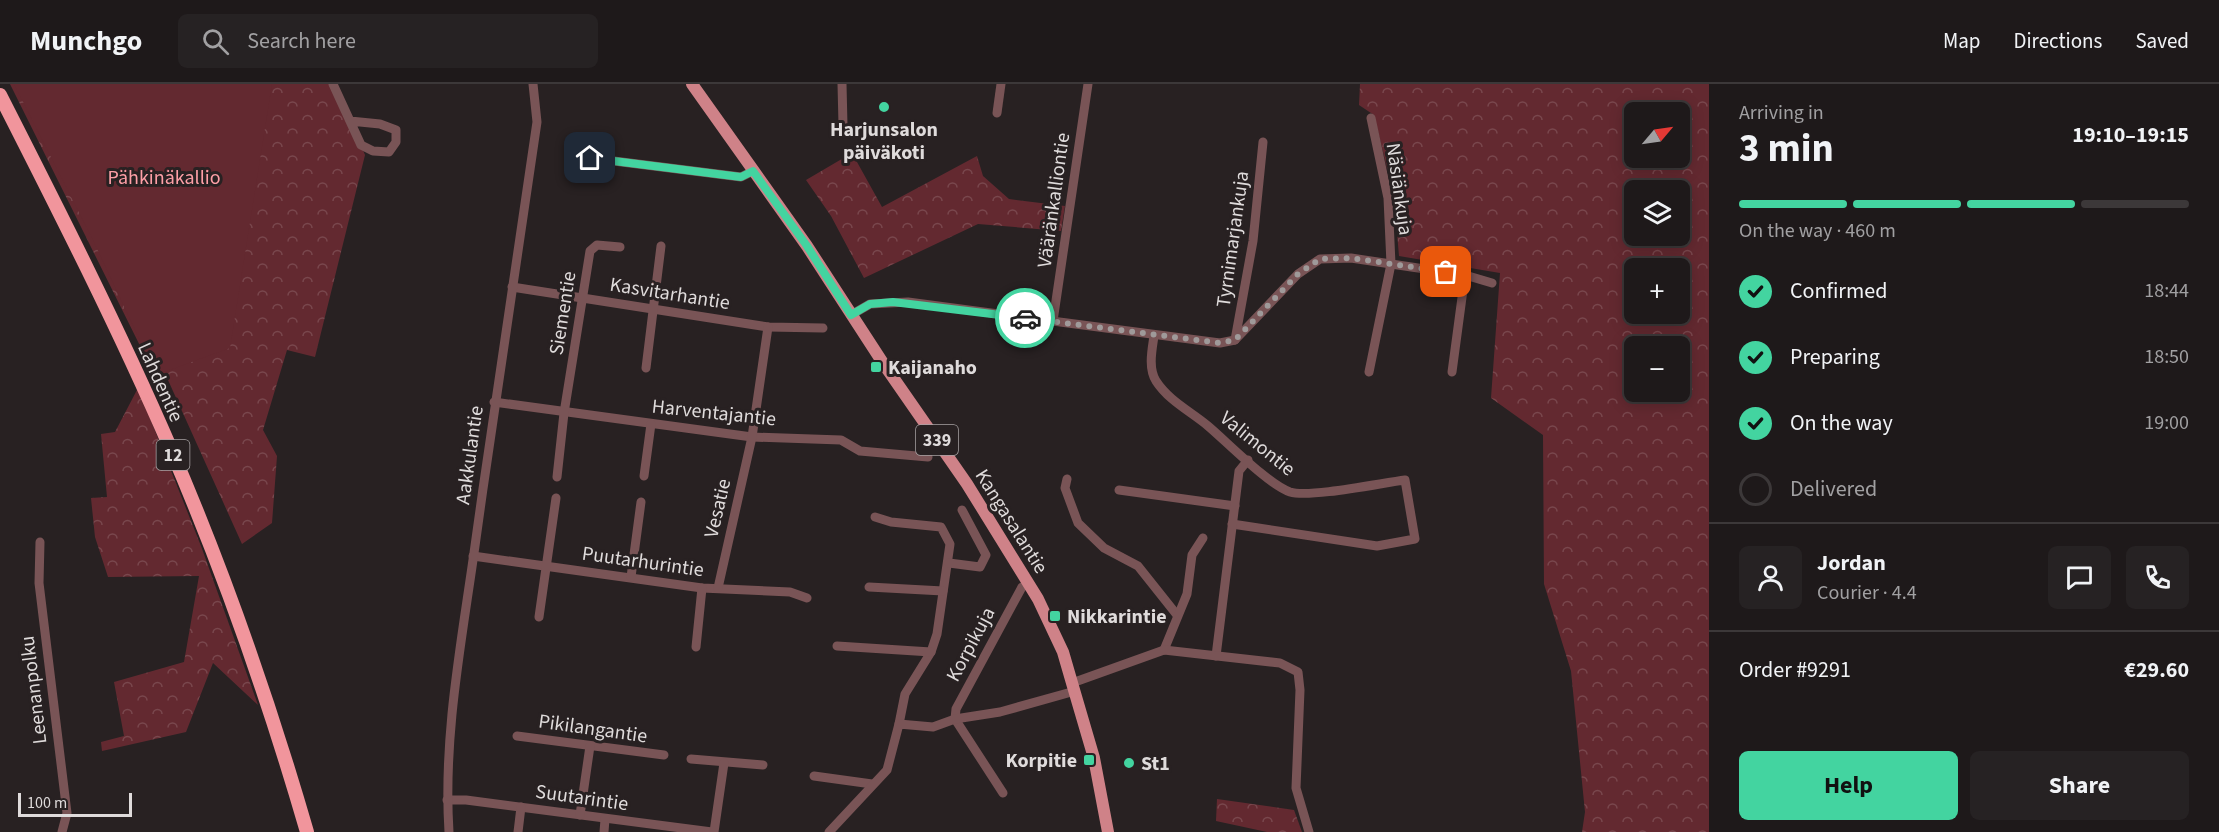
<!DOCTYPE html>
<html lang="en">
<head>
<meta charset="utf-8">
<style>
	:root { --surface:#1e191a; --page:#262223; --text:#f1f3f6; --muted:#a1a0a2; --line:#3c3839; --accent:#43d4a0 }
	body { margin:0; font-family:"Source Sans 3",sans-serif; background:var(--page); color:var(--text); height:100vh; display:flex; flex-direction:column; font-size:22px; white-space:nowrap }
	* { box-sizing:border-box; margin:0 }
	p { font-size:20px; color:var(--muted) }
	.icon { flex:none; width:33px; height:33px; fill:none; stroke:currentColor; stroke-width:2; stroke-linecap:round; stroke-linejoin:round }
	.map { position:relative; flex:1; overflow:hidden }
	.sheet { display:flex; flex-direction:column; background:var(--surface); width:510px }
	.sheet>* { flex:none }
	.needle { width:39px; rotate:61deg }
	.controls { position:absolute; left:1624px; top:18px; display:grid; gap:12px }
	.controls a { display:grid; place-items:center; width:66px; height:66px; border-radius:9px; background:var(--surface); box-shadow:0 3px 15px #0003,0 0 0 2px var(--line); font-size:30px }
	.scale { position:absolute; left:18px; bottom:15px; width:114px; box-sizing:border-box; padding-left:6px; border:3px solid #dfdbdb; border-top:0; font-size:16px; line-height:21px; white-space:nowrap; color:#dfdbdb; -webkit-text-stroke:4px #282122; paint-order:stroke }
	.pin { position:absolute; display:grid; place-items:center; width:51px; height:51px; color:#fff; margin:-26px; border-radius:12px; box-shadow:0 3px 9px #0006 }
	.courier { position:absolute; display:grid; place-items:center; width:60px; height:60px; margin:-30px; border:4px solid #43d4a0; border-radius:50%; background:#fff; color:#222; box-shadow:0 2px 8px #0007 }
	.head em { font-style:normal; font-weight:700 }
	.head div { display:flex; flex-direction:column-reverse }
	.head { display:flex; align-items:center; justify-content:space-between; height:102px; padding:0 30px }
	h1 { font-size:39px; font-weight:700; line-height:45px }
	.bar { display:grid; grid-template-columns:repeat(4,1fr); gap:9px 6px; align-content:center; height:72px; padding:0 30px }
	.bar i { height:8px; border-radius:4px; background:var(--line) }
	.bar .selected { background:var(--accent) }
	.bar p { grid-column:span 4 }
	.line { display:flex; align-items:center; gap:15px; padding:0 30px; border-top:2px solid var(--line) }
	.line div { flex:1 }
	.round { display:grid; place-items:center; flex:none; width:63px; height:63px; border-radius:9px; background:var(--page) }
	ol { padding:0 30px; list-style:none }
	li { display:flex; align-items:center; gap:18px; height:66px }
	li p { margin-inline-start:auto }
	li .icon { padding:6px; border-radius:50%; background:var(--accent); color:#111; stroke-width:4 }
	li:last-child { color:var(--muted) }
	li i { width:33px; height:33px; border:3px solid var(--line); border-radius:50% }
	.action { display:flex; gap:12px; margin-top:auto; padding:12px 30px }
	.action a { flex:1; height:69px; border-radius:9px; background:var(--accent); color:#111; font-size:24px; font-weight:700; line-height:69px; text-align:center }
	.action a+a { background:var(--page); color:var(--text) }
	header { display:flex; align-items:center; gap:36px; box-sizing:border-box; height:84px; padding:0 30px; background:var(--surface); border-bottom:2px solid var(--line) }
	header strong { font-size:28px }
	nav { display:flex; gap:33px; margin-inline-start:auto; font-size:21px }
	.search { width:420px; height:54px; background:var(--page); display:flex; align-items:center; gap:15px; box-sizing:border-box; padding:0 21px; border-radius:9px; color:var(--muted); font-size:22px }
	main { display:flex; flex:1; min-height:0 }
	.map>svg:first-child { display:block }
	.forest { fill:url(#forest-crowns); fill-rule:evenodd }
	.green { fill:#632930 }
	.lines { fill:none; stroke-linecap:round; stroke-linejoin:round }
	.minor { stroke:#795456; stroke-width:9 }
	.major { stroke:#cf8288; stroke-width:12 }
	.highway { stroke:#f1959c; stroke-width:14 }
	.done { stroke:#9f9a9a; stroke-width:6; stroke-dasharray:0 10.8 }
	.route { stroke:#43d4a0; stroke-width:8 }
	.poi-dot { fill:#43d4a0; stroke:#282122; stroke-width:2 }
	.labels { text-anchor:middle; stroke-width:6; stroke-linejoin:round; paint-order:stroke }
	.shield { fill:#282122; stroke:#a8a3a4; stroke-width:1.5 }
	.shield-label { font-size:18px; font-weight:bold; fill:#dfdbdb }
	.poi-label { font-size:20px; font-weight:bold; fill:#dfdbdb; stroke:#282122; text-anchor:start }
	.park-label { font-size:20px; fill:#fe9fa7; stroke:#282122 }
	.street-label { font-size:20px; fill:#dfdbdb; stroke:#282122 }
</style>
</head>
<body>
<header>
<strong>Munchgo</strong>
<div class="search"><svg class="icon" aria-label="search" viewBox="0 0 24 24"><circle cx="10" cy="10" r="6"/><path d="M15 15l6 6"/></svg>Search here</div>
<nav><a>Map</a><a>Directions</a><a>Saved</a></nav>
</header>
<main>
<div class="map">
<svg width="1709" height="748" viewBox="0 0 1709 748">
	<defs>
		<pattern id="forest-crowns" width="20" height="18" patternUnits="userSpaceOnUse" patternTransform="scale(1.5)"><rect width="20" height="18" fill="#632930"/><path d="M2 6a3 3 0 1 1 6 0M12 15a3 3 0 1 1 6 0" fill="none" stroke="#79474d"/></pattern>
	</defs>
	<rect width="100%" height="100%" fill="#282122"/>
	<g class="forest">
		<polygon points="10,0 335,0 365,71 315,273 287,266 263,346 277,372 272,439 242,460 168,296 157,296"/>
		<path d="M1360 0H1709V748H1582L1585 728 1571 587 1544 500 1543 351 1491 314 1500 189 1399 172 1394 113 1374 31 1359 21ZM1635 28H1680V74H1635ZM1635 106H1680V152H1635ZM1635 184H1680V230H1635ZM1635 262H1680V308H1635Z"/>
		<polygon points="852,69 882,123 977,72 983,92 1009,115 1065,122 1061,147 978,140 864,194 831,132 806,96"/>
		<polygon points="138,304 201,462 258,621 213,579 186,648 102,667 101,658 124,652 114,598 184,578 199,492 108,493 95,453 91,414 107,413 101,350 115,348"/>
		<polygon points="1217,715 1294,726 1302,748 1267,748 1216,737"/>
	</g>
	<polygon class="green" points="14,0 272,0 230,264 156,291 94,158"/>
	<g class="lines">
		<g class="minor">
			<polyline points="333,0 361,61 373,67 389,68 396,58 396,46 380,40 350,37"/>
			<polyline points="842,0 843,41"/>
			<polyline points="997,29 1001,0"/>
			<polyline points="590,74 741,93 753,87"/>
			<polyline points="512,203 768,243 823,244"/>
			<polyline points="851,231 870,220 908,218 1220,259 1235,256 1298,190 1320,175 1351,174 1465,191 1492,199"/>
			<polyline points="1053,237 1088,0"/>
			<path d="M1154 252C1152 266 1148 284 1156 297 1169 317 1190 327 1208 342 1227 358 1269 401 1290 408 1310 414 1381 399 1405 396L1415 455 1377 462 1232 440"/>
			<polyline points="1235,256 1253,157 1263,58"/>
			<polyline points="646,284 661,162"/>
			<polyline points="1369,288 1391,180 1388,114 1371,34"/>
			<polyline points="1452,288 1465,191"/>
			<polyline points="494,318 752,353 841,356 860,367 928,373"/>
			<polyline points="644,392 651,340"/>
			<polyline points="557,393 564,329 590,167 597,161 620,163"/>
			<polyline points="1067,395 1065,404 1078,439 1104,464 1138,482 1177,531"/>
			<polyline points="1119,406 1235,422"/>
			<polyline points="875,433 891,438 941,443 950,460 937,550 931,568 905,610 899,640"/>
			<polyline points="40,458 39,499 67,729 62,748"/>
			<polyline points="473,472 702,504 790,508 807,514"/>
			<polyline points="949,479 980,483 986,471 962,426"/>
			<polyline points="631,493 641,418"/>
			<polyline points="869,503 943,507"/>
			<polyline points="718,504 752,353 768,243"/>
			<polyline points="539,533 556,414"/>
			<polyline points="837,562 931,568"/>
			<polyline points="696,563 702,504"/>
			<polyline points="1164,566 1187,510 1192,471 1203,454"/>
			<polyline points="1216,572 1239,387 1248,376"/>
			<polyline points="1072,599 1164,566 1280,579 1298,588 1300,606 1296,704 1309,748"/>
			<polyline points="517,652 664,671"/>
			<polyline points="691,675 763,681"/>
			<polyline points="814,692 872,700"/>
			<polyline points="1003,709 955,635 956,625 1022,503"/>
			<polyline points="447,716 466,716 712,748"/>
			<polyline points="580,731 590,662"/>
			<path d="M449 748C443 654 461 561 474 469 494 325 515 181 537 38L533 0"/>
			<polyline points="518,748 521,723"/>
			<polyline points="604,748 605,735"/>
			<polyline points="714,748 724,679"/>
			<polyline points="829,748 887,686 899,640 933,643 955,635 1000,628 1075,607"/>
		</g>
		<polyline class="major" points="692,0 807,162 883,279 967,400 1038,515 1063,568 1072,599 1094,674 1108,748"/>
		<path class="highway" d="M0 11C59 127 118 243 170 363 224 488 269 617 307 748"/>
	</g>
	<g class="lines">
		<polyline class="done" points="1025,234 1220,259 1235,256 1298,190 1320,175 1351,174 1446,188"/>
		<polyline class="route" points="590,74 741,93 753,87 807,162 851,231 870,220 893,218 1025,234"/>
	</g>
	<g class="poi-dot">
		<circle cx="884" cy="23" r="6"/>
		<rect x="870" y="277" width="12" height="12" rx="3"/>
		<rect x="1049" y="526" width="12" height="12" rx="3"/>
		<rect x="1083" y="670" width="12" height="12" rx="3"/>
		<circle cx="1129" cy="679" r="6"/>
	</g>
	<g class="labels">
		<g class="shield">
			<rect x="916" y="341" width="42" height="30" rx="4.5"/>
			<rect x="156.5" y="356" width="33" height="30" rx="4.5"/>
		</g>
		<g class="shield-label">
			<text x="937" y="362">339</text>
			<text x="173" y="377">12</text>
		</g>
		<g class="poi-label">
			<text x="884" y="52" text-anchor="middle">Harjunsalon<tspan x="884" dy="23">päiväkoti</tspan></text>
			<text x="888" y="290">Kaijanaho</text>
			<text x="1067" y="539">Nikkarintie</text>
			<text x="1077" y="683" text-anchor="end">Korpitie</text>
			<text x="1141" y="686">St1</text>
		</g>
		<g class="park-label">
			<text x="164" y="100">Pähkinäkallio</text>
		</g>
		<g class="street-label">
			<text transform="translate(1400 105) rotate(82)" y="7">Näsiänkuja</text>
			<text transform="translate(1053 116) rotate(-82)" y="7">Vääränkalliontie</text>
			<text transform="translate(1232 155) rotate(-82)" y="7">Tyrnimarjankuja</text>
			<text transform="translate(670 209) rotate(9)" y="7">Kasvitarhantie</text>
			<text transform="translate(562 229) rotate(-81)" y="7">Siementie</text>
			<text transform="translate(161 298) rotate(66)" y="7">Lahdentie</text>
			<text transform="translate(714 328) rotate(6)" y="7">Harventajantie</text>
			<text transform="translate(1258 359) rotate(39)" y="7">Valimontie</text>
			<text transform="translate(469 371) rotate(-82)" y="7">Aakkulantie</text>
			<text transform="translate(717 424) rotate(-77)" y="7">Vesatie</text>
			<text transform="translate(1012 437) rotate(58)" y="7">Kangasalantie</text>
			<text transform="translate(643 477) rotate(8)" y="7">Puutarhurintie</text>
			<text transform="translate(970 560) rotate(-62)" y="7">Korpikuja</text>
			<text transform="translate(33 606) rotate(-97)" y="7">Leenanpolku</text>
			<text transform="translate(593 644) rotate(8)" y="7">Pikilangantie</text>
			<text transform="translate(582 713) rotate(8)" y="7">Suutarintie</text>
		</g>
	</g>
</svg>
<div class="controls">
<a><svg class="needle" viewBox="-14 -14 28 28"><path d="M0-13l5 13h-10z" fill="#e53935"/><path d="M0 13l5-13h-10z" fill="#a1a0a2"/></svg></a>
<a><svg class="icon" aria-label="layers" viewBox="0 0 24 24"><path d="M12 4l9 5-9 5-9-5zM3 14l9 5 9-5"/></svg></a>
<a>+</a>
<a>−</a>
</div>
<div class="scale">100 m</div>
<div class="pin" style="left:1446px;top:188px;background:#ea580c"><svg class="icon" aria-label="bag" viewBox="0 0 24 24"><path d="M5 8h14l-1 12H6zM9 8a3 3 0 0 1 6 0"/></svg></div>
<div class="pin" style="left:590px;top:74px;background:#1f2937"><svg class="icon" aria-label="home" viewBox="0 0 24 24"><path d="M3 11l9-7 9 7M6 9v11h12V9"/></svg></div>
<div class="courier" style="left:1025px;top:234px"><svg class="icon" aria-label="car" viewBox="0 0 24 24"><path d="M5 17H2v-5l4-1 3-4h7l3 4 3 1v5h-3M9 17h6M6 11h13"/><circle cx="7" cy="17" r="2"/><circle cx="17" cy="17" r="2"/></svg></div>
</div>
<section class="sheet">
<div class="head"><div><h1>3 min</h1><p>Arriving in</p></div><em>19:10–19:15</em></div>
<div class="bar"><i class="selected"></i><i class="selected"></i><i class="selected"></i><i></i><p>On the way · 460 m</p></div>
<ol>
<li><svg class="icon" aria-label="check" viewBox="0 0 24 24"><path d="M5 12l5 5 9-10"/></svg>Confirmed<p>18:44</p></li>
<li><svg class="icon" aria-label="check" viewBox="0 0 24 24"><path d="M5 12l5 5 9-10"/></svg>Preparing<p>18:50</p></li>
<li><svg class="icon" aria-label="check" viewBox="0 0 24 24"><path d="M5 12l5 5 9-10"/></svg>On the way<p>19:00</p></li>
<li><i></i>Delivered</li>
</ol>
<div class="line" style="height:108px"><a class="round"><svg class="icon" aria-label="person" viewBox="0 0 24 24"><circle cx="12" cy="8" r="4"/><path d="M4 21q1-7 8-7t8 7"/></svg></a><div><b>Jordan</b><p>Courier · 4.4</p></div><a class="round"><svg class="icon" aria-label="chat" viewBox="0 0 24 24"><path d="M4 5h16v11H9l-5 4z"/></svg></a><a class="round"><svg class="icon" aria-label="phone" viewBox="0 0 24 24"><path d="M5 4h4l2 5-3 2q2 4 5 5l2-3 5 2v4C11 20 4 13 5 4z"/></svg></a></div>
<div class="line" style="height:78px"><div>Order #9291</div><b>€29.60</b></div>
<div class="action"><a>Help</a><a>Share</a></div>
</section>
</main>
</body>
</html>
